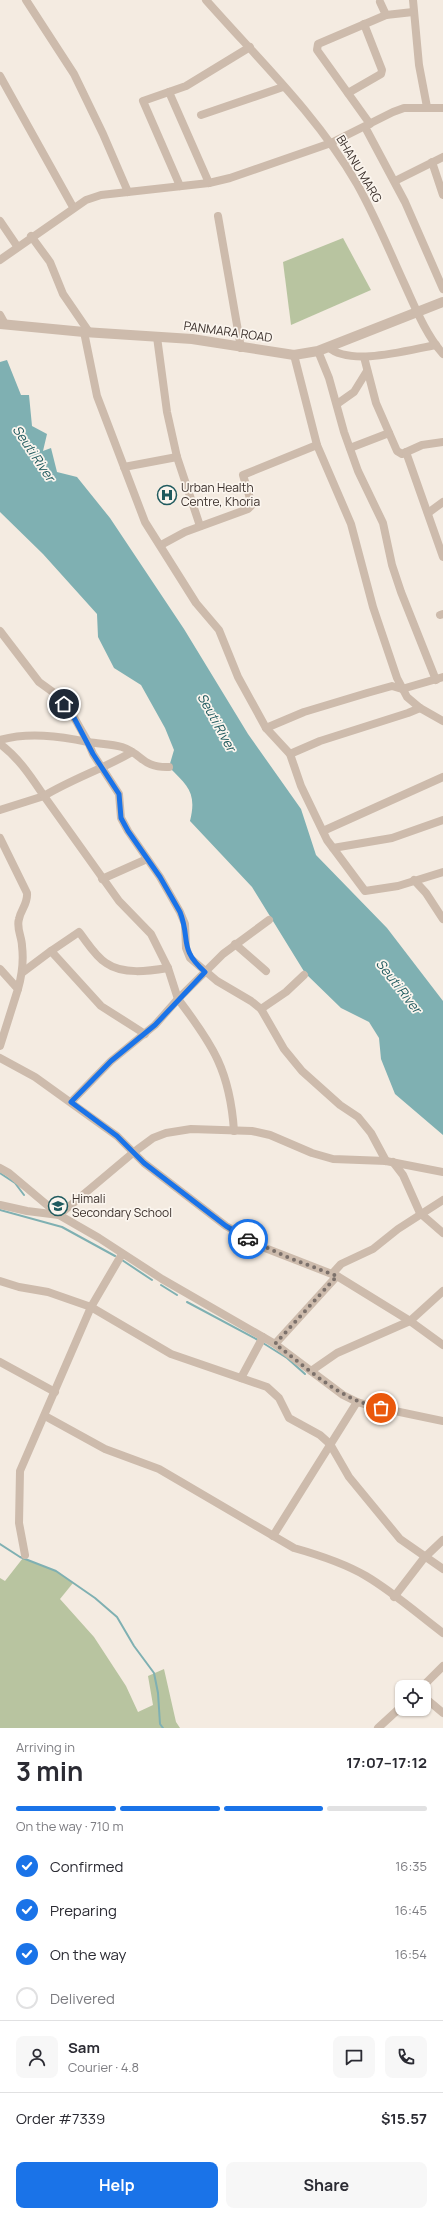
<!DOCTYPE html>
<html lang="en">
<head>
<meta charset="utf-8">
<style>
	:root { --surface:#fff; --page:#f7f7f7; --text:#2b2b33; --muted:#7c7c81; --line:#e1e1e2; --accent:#1a73e8 }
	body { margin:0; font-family:Manrope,sans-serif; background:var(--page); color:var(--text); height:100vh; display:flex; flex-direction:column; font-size:15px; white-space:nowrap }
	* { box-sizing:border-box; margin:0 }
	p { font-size:13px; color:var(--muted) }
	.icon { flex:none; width:22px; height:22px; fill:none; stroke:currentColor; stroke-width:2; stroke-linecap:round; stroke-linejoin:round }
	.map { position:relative; height:1728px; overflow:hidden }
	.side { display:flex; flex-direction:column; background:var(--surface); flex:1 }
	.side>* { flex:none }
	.fabs { position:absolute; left:395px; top:1680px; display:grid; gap:8px }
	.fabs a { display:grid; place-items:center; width:36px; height:36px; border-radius:8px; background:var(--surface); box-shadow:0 1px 3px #0004; font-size:20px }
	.pin { position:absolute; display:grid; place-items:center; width:34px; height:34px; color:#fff; margin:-17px; border:2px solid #fff; border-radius:50%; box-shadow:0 1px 4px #0007 }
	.courier { position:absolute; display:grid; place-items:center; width:40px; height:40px; margin:-20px; border:3px solid #1a73e8; border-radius:50%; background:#fff; color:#222; box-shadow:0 1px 5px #0007 }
	.head em { font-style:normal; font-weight:700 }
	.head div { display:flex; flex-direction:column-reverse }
	.head { display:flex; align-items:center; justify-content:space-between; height:68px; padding:0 16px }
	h1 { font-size:26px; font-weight:700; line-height:30px }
	.bar { display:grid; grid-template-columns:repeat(4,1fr); gap:6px 4px; align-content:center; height:48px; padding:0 16px }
	.bar i { height:5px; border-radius:3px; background:var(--line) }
	.bar .active { background:var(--accent) }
	.bar p { grid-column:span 4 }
	.line { display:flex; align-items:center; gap:10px; padding:0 16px; border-top:1px solid var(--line) }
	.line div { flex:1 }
	.round { display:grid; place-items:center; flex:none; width:42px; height:42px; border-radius:8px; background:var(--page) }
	ol { padding:0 16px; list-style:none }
	li { display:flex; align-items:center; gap:12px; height:44px }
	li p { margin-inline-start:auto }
	li .icon { padding:4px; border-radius:50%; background:var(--accent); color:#fff; stroke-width:4 }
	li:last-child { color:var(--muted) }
	li i { width:22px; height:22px; border:2px solid var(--line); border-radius:50% }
	.action { display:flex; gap:8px; margin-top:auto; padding:8px 16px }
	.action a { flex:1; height:46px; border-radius:8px; background:var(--accent); color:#fff; font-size:16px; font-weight:700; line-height:46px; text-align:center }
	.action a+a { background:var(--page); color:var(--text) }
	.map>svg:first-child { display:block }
	.green { fill:#b8c4a0 }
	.water { fill:#7fb0b2 }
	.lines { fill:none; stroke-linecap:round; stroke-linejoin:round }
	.stream { stroke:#7fb0b2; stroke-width:2 }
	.minor { stroke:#cdbbac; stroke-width:8 }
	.tertiary { stroke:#cdbbac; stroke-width:10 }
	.done { stroke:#7c716b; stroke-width:4; stroke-dasharray:0 7.2 }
	.route { stroke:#1a73e8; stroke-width:5 }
	.labels { text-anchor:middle; stroke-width:3.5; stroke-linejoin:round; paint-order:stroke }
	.street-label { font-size:12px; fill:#3b302b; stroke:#fbf5ee }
	.poi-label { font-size:12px; fill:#3b302b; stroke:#fbf5ee; text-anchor:start }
	.water-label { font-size:13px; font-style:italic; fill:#1f5a5e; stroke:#fbf5ee }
</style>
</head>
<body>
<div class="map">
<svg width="443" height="1728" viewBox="0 0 443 1728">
	<rect width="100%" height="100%" fill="#f4ebe1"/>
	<g class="green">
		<polygon points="343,238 371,290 291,325 283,262"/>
		<polygon points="23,1558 56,1571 73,1583 60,1599 94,1637 126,1686 138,1712 153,1705 148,1676 164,1669 176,1722 180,1728 0,1728 0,1578 5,1581"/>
	</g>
	<path class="water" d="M7 360 21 395H29L32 426 47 434 43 451 51 448 57 472 77 477 110 518 184 629 248 734 301 809 316 855 387 928 443 1001V1135L395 1094 381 1059 379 1038 369 1022 341 1008 305 973 252 887 190 821C197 793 188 786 169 767L174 750 165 728 141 685 114 668 98 637 97 614 43 554 0 512V362Z"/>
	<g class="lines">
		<g class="stream">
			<polyline points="0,1173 15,1183 24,1195"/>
			<polyline points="0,1210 62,1227 115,1256"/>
			<polyline points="122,1260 152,1280"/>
			<polyline points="161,1285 177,1295"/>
			<polyline points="187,1302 258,1340"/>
			<polyline points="263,1343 287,1358 305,1374"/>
			<polyline points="0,1544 20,1557 56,1571 95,1598 117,1617 134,1646 154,1673 158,1693 160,1724 163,1728"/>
		</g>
		<g class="minor">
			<polyline points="26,0 74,74 103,134 128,192"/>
			<path d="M206 0C258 59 317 115 357 184 375 216 389 250 404 283 415 307 425 333 443 354"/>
			<polyline points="413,0 419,65 427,107"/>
			<polyline points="380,2 386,15 413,12"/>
			<polyline points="0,76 73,207"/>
			<polyline points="169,92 209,183"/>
			<polyline points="348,93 381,74 382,70 364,24"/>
			<polyline points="201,115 283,87"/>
			<polyline points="370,124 317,50 318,44 386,15"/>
			<polyline points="365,127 405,202 443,289"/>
			<polyline points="432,162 443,195"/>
			<polyline points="395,181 443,157"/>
			<polyline points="180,186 143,101 186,86 250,47"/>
			<polyline points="218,216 241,348"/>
			<polyline points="0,221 17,246"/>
			<polyline points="31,236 50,262 63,294 89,332"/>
			<polyline points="0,260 86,200 101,195 209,183 230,178 331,143 393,112 404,108 443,108"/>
			<polyline points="0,315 5,324"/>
			<polyline points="84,332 97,396 145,522 196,603 219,630 238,677 266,728 290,754 301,786 327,840 333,848 392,838 443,820"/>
			<polyline points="157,337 167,412 177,457 200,526"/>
			<path d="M328 347C351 367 408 350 436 345"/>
			<polyline points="318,351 329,378 344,432 358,471 383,523 392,565 401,592 436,680"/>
			<polyline points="294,355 317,445 351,524 373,607 397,678 407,697 420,708 443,721"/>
			<polyline points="364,357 376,403 397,451 402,454 422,445 443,442"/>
			<polyline points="337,404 354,392 367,371"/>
			<polyline points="350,448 389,433"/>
			<polyline points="406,452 443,557"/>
			<polyline points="124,467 177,457"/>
			<polyline points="428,513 443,502"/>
			<polyline points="161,545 185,532 248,509 252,505 243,475 317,445"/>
			<polyline points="440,615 443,614"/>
			<path d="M0 631 39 682 57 695 71 712 88 742C59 736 28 732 0 740"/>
			<polyline points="266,728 304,712 367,693 392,686 402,689 443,677"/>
			<path d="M0 744C19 758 31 777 44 796L0 810"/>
			<path d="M132 752C103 769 72 779 44 796L119 901 151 934 168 968 178 999 223 954 269 920"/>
			<polyline points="290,754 320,741 408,713 420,708"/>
			<path d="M169 767C142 768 143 754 122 747 111 744 99 744 88 742L93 754 119 794 121 818 128 831 160 877 180 912 185 924 186 948 190 958 217 981 251 1001 261 1009 284 1049 302 1071 340 1105 358 1117 371 1133 386 1161"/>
			<polyline points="323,831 443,777"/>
			<path d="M0 838 27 893C28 904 21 909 19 919 16 928 22 937 22 946 24 962 22 975 18 989"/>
			<polyline points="333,848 365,891 398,886 443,872"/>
			<polyline points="102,879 147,859"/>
			<polyline points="414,880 426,893 443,919"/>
			<polyline points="235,944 266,971"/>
			<path d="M51 951 79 932C87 942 95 956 106 963 123 975 149 971 168 968"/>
			<polyline points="0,969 18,989 0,1046"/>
			<polyline points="23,972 51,951 101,1006 145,1034"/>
			<polyline points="261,1009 286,992 304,975"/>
			<polyline points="0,1058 35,1077 117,1136 144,1163 226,1226 265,1248 337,1276 410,1321 443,1345"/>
			<path d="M71 1102 111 1061 155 1025 178 999C213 1045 230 1071 234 1131"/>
			<polyline points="393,1162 403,1175 420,1213 443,1233"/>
			<polyline points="0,1168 9,1173 59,1215 99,1238 162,1279 275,1344 343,1395 357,1402 371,1406 443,1421"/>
			<polyline points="0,1205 27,1211 59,1215 134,1152 153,1138 166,1133 191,1129 252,1131 270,1135 312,1153 333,1159 386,1161 443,1172"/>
			<polyline points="332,1274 341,1264 373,1249 398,1229 443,1200"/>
			<polyline points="0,1281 19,1287 48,1292 91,1307 171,1354 267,1387 279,1398 289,1418 320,1435 330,1444 349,1477 400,1539 443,1569"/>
			<polyline points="275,1344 337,1276"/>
			<polyline points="0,1362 55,1392"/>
			<polyline points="311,1371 337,1353 410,1321 443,1291"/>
			<polyline points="241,1378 263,1337"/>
			<path d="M45 1416 105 1449 159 1469 294 1548C319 1555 344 1563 366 1576 393 1592 418 1614 443 1633"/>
			<polyline points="273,1536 357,1402"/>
			<polyline points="25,1555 19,1523 20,1471 91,1307 122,1254"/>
			<polyline points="394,1597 424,1558 443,1540"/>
			<polyline points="422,1687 443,1666"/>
			<polyline points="424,1697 443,1713"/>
			<polyline points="378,1728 402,1706"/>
		</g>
		<polyline class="tertiary" points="0,324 84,332 192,339 294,355 318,351 443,302"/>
	</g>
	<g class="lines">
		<path class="done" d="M248 1239 287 1257 337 1276 275 1344C308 1368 339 1400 381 1408"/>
		<path class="route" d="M64 704 71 712 93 754 119 794 121 818 128 831 160 877 180 912C191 940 178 948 205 972L155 1025 111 1061 71 1102 117 1136 144 1163 226 1226 248 1239"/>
	</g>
	<defs>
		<symbol id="hospital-ring" viewBox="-11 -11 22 22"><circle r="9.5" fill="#fbf5ee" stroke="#1f5a5e" stroke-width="1.5"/><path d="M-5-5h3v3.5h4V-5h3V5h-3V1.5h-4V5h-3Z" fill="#1f5a5e"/></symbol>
		<symbol id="school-ring" viewBox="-11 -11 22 22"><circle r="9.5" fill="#fbf5ee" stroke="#1f5a5e" stroke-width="1.5"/><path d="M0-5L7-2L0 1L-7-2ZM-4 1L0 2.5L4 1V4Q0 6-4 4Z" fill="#1f5a5e"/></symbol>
	</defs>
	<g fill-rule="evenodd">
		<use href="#hospital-ring" x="156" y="484" width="22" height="22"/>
		<use href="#school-ring" x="47" y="1195" width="22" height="22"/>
	</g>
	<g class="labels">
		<g class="street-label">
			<text transform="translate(359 169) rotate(59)" y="4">BHANU MARG</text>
			<text transform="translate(228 332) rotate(8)" y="4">PANMARA ROAD</text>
		</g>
		<g class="poi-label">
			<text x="181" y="492">Urban Health<tspan x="181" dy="14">Centre, Khoria</tspan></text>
			<text x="72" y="1203">Himali<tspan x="72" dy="14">Secondary School</tspan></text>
		</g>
		<g class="water-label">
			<text transform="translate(34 453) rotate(56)" y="5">Seuti River</text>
			<text transform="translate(217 722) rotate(61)" y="5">Seuti River</text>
			<text transform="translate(399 986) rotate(52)" y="5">Seuti River</text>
		</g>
	</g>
</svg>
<div class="fabs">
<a><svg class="icon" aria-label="locate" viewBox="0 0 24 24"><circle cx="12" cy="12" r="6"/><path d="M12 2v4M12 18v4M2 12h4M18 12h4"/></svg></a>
</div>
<div class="pin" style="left:381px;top:1408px;background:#ea580c"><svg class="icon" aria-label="bag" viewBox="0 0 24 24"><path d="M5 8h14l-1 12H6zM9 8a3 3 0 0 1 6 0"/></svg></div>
<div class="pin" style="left:64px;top:704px;background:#1f2937"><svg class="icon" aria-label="home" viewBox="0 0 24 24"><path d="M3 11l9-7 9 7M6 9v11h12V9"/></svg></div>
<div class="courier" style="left:248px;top:1239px"><svg class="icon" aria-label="car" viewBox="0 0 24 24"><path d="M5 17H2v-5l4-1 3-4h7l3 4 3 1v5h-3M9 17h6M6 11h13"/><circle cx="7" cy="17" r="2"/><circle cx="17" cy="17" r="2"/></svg></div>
</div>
<section class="side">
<div class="head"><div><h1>3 min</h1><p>Arriving in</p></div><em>17:07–17:12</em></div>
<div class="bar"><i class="active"></i><i class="active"></i><i class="active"></i><i></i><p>On the way · 710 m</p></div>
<ol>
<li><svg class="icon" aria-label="check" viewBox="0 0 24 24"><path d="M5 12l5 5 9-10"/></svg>Confirmed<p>16:35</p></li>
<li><svg class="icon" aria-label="check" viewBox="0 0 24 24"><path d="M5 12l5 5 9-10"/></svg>Preparing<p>16:45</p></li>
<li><svg class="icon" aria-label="check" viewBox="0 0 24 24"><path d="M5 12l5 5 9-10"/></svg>On the way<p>16:54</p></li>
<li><i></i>Delivered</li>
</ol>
<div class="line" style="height:72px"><a class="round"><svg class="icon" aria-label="person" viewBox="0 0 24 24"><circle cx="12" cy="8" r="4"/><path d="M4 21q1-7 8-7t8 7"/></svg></a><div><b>Sam</b><p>Courier · 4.8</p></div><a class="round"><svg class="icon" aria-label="chat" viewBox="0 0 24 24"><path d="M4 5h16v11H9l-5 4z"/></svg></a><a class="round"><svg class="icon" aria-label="phone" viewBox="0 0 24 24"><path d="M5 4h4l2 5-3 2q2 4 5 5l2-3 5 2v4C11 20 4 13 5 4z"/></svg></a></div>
<div class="line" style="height:52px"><div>Order #7339</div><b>$15.57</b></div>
<div class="action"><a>Help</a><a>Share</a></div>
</section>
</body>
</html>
